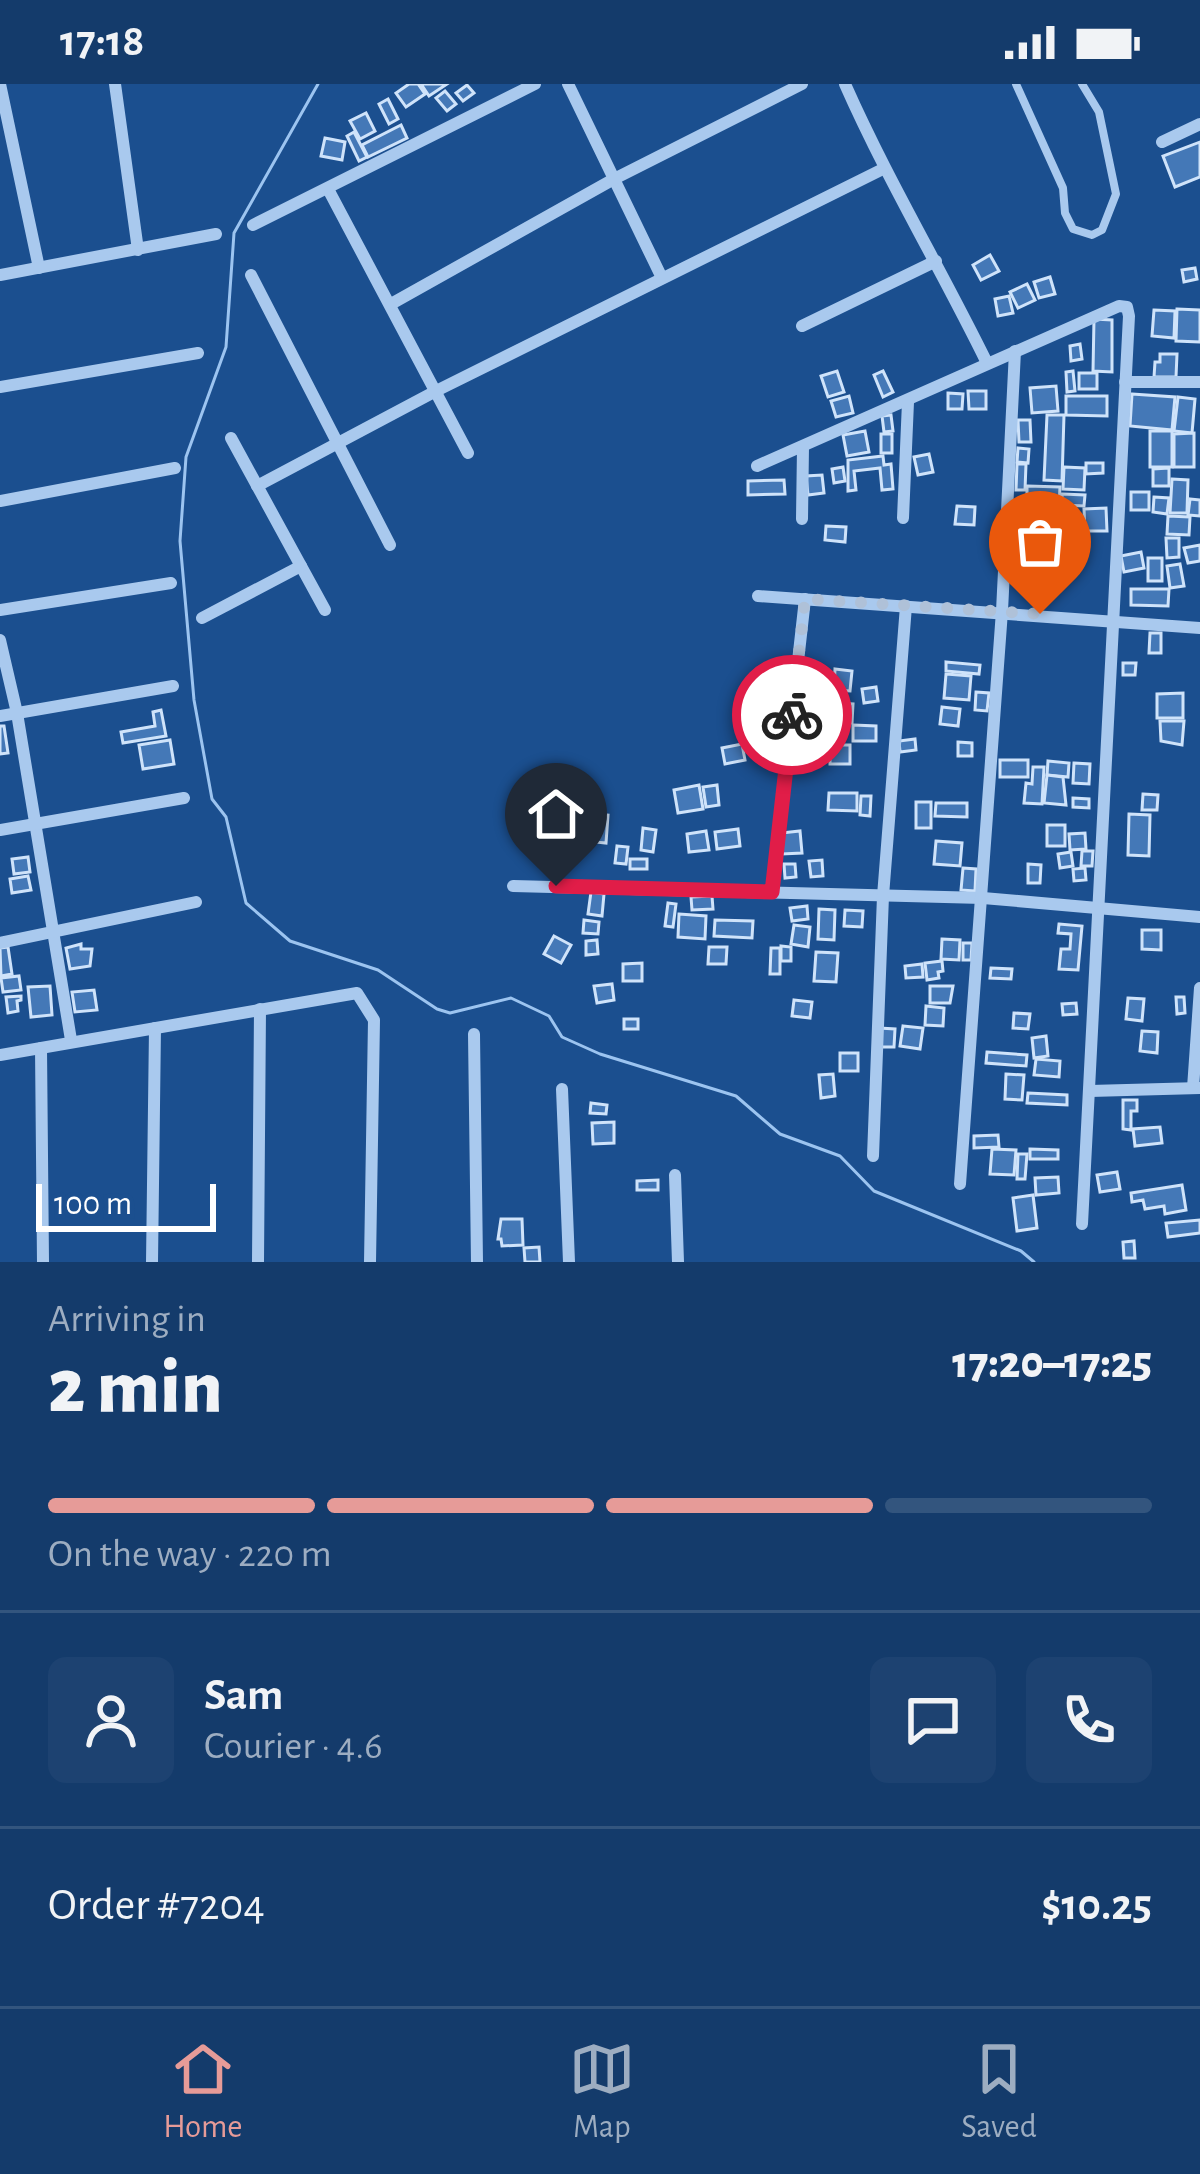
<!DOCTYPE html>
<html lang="en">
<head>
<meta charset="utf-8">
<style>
	:root { --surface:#143b6b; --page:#1d4271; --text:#f1f3f6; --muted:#9dadc1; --line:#33557e; --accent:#e69b98 }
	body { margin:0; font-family:"Alegreya Sans",sans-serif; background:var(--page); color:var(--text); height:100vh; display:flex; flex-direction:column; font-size:45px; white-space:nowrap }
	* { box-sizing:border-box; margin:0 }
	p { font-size:39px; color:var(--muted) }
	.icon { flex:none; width:66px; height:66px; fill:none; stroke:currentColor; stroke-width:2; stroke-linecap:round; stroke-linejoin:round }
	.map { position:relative; height:1178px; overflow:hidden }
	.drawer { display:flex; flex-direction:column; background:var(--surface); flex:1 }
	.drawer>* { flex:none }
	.scale { position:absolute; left:36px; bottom:30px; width:180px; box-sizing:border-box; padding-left:12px; border:6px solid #fff; border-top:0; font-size:33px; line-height:42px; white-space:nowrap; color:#fff; -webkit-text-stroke:9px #1b4f8f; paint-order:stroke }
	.pin { position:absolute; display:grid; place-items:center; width:102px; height:102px; color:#fff; margin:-123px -51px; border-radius:50% 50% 50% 0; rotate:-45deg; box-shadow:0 0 12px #0007 }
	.pin .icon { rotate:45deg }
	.courier { position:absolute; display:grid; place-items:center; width:120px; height:120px; margin:-60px; border:9px solid #e11d48; border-radius:50%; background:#fff; color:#222; box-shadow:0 3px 15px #0007 }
	.overview em { font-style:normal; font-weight:800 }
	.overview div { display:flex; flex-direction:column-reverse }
	.overview { display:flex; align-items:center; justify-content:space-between; height:204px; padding:0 48px }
	h1 { font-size:78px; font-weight:800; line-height:90px }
	.bar { display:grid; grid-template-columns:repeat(4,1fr); gap:18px 12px; align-content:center; height:144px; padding:0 48px }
	.bar i { height:15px; border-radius:9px; background:var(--line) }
	.bar .selected { background:var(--accent) }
	.bar p { grid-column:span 4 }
	.line { display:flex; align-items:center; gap:30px; padding:0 48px; border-top:3px solid var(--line) }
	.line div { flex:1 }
	.round { display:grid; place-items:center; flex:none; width:126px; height:126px; border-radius:18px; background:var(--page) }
	.status { display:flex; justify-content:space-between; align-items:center; height:84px; padding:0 60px; background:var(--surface); direction:ltr }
	.status svg { height:33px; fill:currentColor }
	.tab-bar { display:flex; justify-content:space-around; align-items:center; height:168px; border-top:3px solid var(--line); background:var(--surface); font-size:33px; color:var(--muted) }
	.tab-bar a { display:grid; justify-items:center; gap:6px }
	.tab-bar .selected { color:var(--accent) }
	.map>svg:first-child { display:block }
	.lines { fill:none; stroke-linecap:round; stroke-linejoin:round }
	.stream { stroke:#9cc4f0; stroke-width:3 }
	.building { fill:#4478b7; stroke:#cfe3fa; stroke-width:3 }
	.lane { stroke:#a9c9ee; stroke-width:8 }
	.street { stroke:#a9c9ee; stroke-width:12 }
	.done { stroke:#afc1d8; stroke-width:12; stroke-dasharray:0 21.6 }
	.route { stroke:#e11d48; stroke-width:15 }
</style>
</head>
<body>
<div class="status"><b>17:18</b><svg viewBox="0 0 49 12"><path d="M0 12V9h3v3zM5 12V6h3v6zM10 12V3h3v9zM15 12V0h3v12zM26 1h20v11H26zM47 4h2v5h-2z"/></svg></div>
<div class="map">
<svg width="1200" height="1178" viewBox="0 0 1200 1178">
	<rect width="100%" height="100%" fill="#1b4f8f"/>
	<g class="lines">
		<polyline class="stream" points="318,0 234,149 226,263 186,373 180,457 194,616 212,715 226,733 246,819 290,857 378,886 437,925 450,929 511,914 549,932 562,953 600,970 736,1012 780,1050 840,1072 874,1107 1021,1167 1034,1178"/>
	</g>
	<g class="building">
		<polygon points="409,0 418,0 425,10 406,23 396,9"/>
		<polygon points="421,0 447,0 429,12"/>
		<polygon points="467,1 474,9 463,17 456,9"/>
		<polygon points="445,7 456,20 447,27 436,14"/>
		<polygon points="388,15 398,35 389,40 379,20"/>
		<polygon points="366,29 375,47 360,55 350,37"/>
		<polygon points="401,41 407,54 368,73 362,61"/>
		<polygon points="354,48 367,73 359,77 347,52"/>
		<polygon points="325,54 345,58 342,76 321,72"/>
		<polygon points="1200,58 1200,93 1175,103 1163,72"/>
		<polygon points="990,171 999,187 981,196 973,181"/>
		<polygon points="1195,184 1197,195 1184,198 1182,186"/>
		<polygon points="1050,193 1055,210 1039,214 1034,198"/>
		<polygon points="1027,200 1035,216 1018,224 1010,208"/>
		<polygon points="1009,212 1013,229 998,232 995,215"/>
		<polygon points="1177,225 1200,226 1200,258 1176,257"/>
		<polygon points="1154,226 1175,227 1174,254 1152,252"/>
		<polygon points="1094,235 1112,236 1112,288 1093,287"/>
		<polygon points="1080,260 1082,275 1071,277 1070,262"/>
		<polygon points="1160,270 1177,270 1176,293 1154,293 1155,278 1160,278"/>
		<polygon points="837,287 844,308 828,313 821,292"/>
		<polygon points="883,287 893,308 883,313 874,291"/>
		<polygon points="1073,287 1075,307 1067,308 1066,288"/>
		<rect x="1079" y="289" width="18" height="16"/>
		<polygon points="1056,302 1058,327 1032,329 1030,304"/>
		<polygon points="968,307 986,307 986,325 969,325"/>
		<polygon points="948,309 963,310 962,325 948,325"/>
		<polygon points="1132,310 1175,313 1172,346 1130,342"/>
		<polygon points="849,312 853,329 836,333 831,317"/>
		<polygon points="1066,312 1107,312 1107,332 1066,331"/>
		<polygon points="1178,313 1195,315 1192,349 1174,347"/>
		<polygon points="891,331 893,347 884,348 882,332"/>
		<polygon points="1047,331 1064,331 1062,397 1044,396"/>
		<polygon points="1018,336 1030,336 1031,358 1019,358"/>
		<polygon points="865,347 869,368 847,372 843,351"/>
		<rect x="1150" y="347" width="22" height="36"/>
		<polygon points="1194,349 1194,383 1174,383 1174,350"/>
		<rect x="881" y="350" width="11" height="19"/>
		<polygon points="1018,364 1029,365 1028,379 1017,378"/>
		<polygon points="929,370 933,388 918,391 914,373"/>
		<polygon points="883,372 884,381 891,380 893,405 882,406 880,384 854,387 856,406 848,407 848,376"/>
		<polygon points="1086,379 1103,379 1103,389 1086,390"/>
		<polygon points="1017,380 1026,380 1025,406 1016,406"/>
		<polygon points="843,383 845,397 834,399 832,385"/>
		<polygon points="1064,383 1085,384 1084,406 1063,405"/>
		<polygon points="1169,384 1169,402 1153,402 1153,385"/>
		<polygon points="822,391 824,409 808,411 806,392"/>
		<polygon points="1172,395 1188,396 1187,429 1170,429"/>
		<polygon points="784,396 785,410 748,411 748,397"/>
		<polygon points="1027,402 1060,403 1059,420 1027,418"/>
		<rect x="1131" y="408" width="18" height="18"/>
		<polygon points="1062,410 1085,411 1084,422 1062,421"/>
		<polygon points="1154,413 1169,414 1167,430 1153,428"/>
		<polygon points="1190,415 1200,416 1200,432 1188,431"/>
		<polygon points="957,422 975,423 974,441 955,440"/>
		<polygon points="1106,424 1107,447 1085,447 1084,425"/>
		<polygon points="1033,425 1056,426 1056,447 1032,446"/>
		<polygon points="1168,432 1190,433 1189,451 1167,450"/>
		<polygon points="826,442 846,443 845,458 825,456"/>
		<polygon points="1020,448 1059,451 1057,469 1018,466"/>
		<polygon points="1166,454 1179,454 1179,473 1167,474"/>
		<polygon points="1065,456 1086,457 1086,472 1064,471"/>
		<polygon points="1200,461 1200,477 1188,479 1184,464"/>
		<polygon points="1141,468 1144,484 1124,488 1121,472"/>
		<rect x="1148" y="474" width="14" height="23"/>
		<polygon points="1180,480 1184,502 1170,504 1167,482"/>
		<polygon points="1131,505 1169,505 1168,522 1131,521"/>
		<polygon points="1150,549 1161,549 1161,569 1149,569"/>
		<polygon points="946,578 980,581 979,590 946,587"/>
		<polygon points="1123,579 1136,579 1135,591 1123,591"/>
		<polygon points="835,585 852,587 850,607 834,606"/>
		<polygon points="946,590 971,592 969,616 944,614"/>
		<polygon points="876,603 878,617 864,619 862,605"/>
		<polygon points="976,608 989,609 987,627 975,626"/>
		<polygon points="1183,609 1183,634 1157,634 1157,610"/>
		<polygon points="836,619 853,620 852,639 834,638"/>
		<polygon points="942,623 960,625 958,642 940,640"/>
		<polygon points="161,626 166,652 123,659 121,648 155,642 153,628"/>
		<polygon points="1160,637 1184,637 1182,661 1161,657"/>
		<polygon points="853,641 876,642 876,657 853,657"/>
		<polygon points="0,642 4,642 8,669 0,670"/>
		<polygon points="819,647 821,659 794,663 792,651"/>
		<polygon points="915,655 916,666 900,668 899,657"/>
		<polygon points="170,656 174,680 143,685 139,661"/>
		<polygon points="958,658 972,659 972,672 958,672"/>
		<polygon points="742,660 745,676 725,680 722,664"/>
		<rect x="830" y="661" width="20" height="19"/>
		<rect x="1000" y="676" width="28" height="17"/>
		<polygon points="1048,677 1069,679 1068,693 1047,691"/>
		<polygon points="1074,679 1090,680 1089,700 1073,699"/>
		<polygon points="1033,683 1044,683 1042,720 1024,719 1026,699 1032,700"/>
		<polygon points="1047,691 1063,693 1066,721 1044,719"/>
		<polygon points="699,701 703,725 678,729 674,706"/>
		<polygon points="717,701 719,721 706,723 703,703"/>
		<polygon points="829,709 857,709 857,727 828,726"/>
		<polygon points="1143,710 1158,711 1157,726 1142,726"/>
		<polygon points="861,712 871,712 870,732 860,731"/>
		<polygon points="1073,714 1089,715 1089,724 1073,723"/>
		<rect x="916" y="718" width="15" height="26"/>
		<polygon points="936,719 967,719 967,733 935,732"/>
		<polygon points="562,727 608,731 606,759 595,758 596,746 574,744 574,750 560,749"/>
		<polygon points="1129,730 1150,731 1149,772 1128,771"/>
		<rect x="1047" y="741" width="18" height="21"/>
		<polygon points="643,744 656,746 653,768 641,766"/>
		<polygon points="738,745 740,762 717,765 715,748"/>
		<polygon points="706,747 709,766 689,768 687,750"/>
		<polygon points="800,747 802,769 782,770 781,749"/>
		<polygon points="1085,749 1086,765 1070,766 1069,750"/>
		<polygon points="936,757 962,759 960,782 934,780"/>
		<polygon points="617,762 628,763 626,780 615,779"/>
		<polygon points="1082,767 1093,767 1092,782 1081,782"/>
		<polygon points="1071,768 1073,782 1060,784 1058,770"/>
		<polygon points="28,773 30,788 14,790 12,775"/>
		<rect x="630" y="775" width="17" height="10"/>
		<polygon points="822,776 823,792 811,793 809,777"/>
		<polygon points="784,780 795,780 796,793 785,794"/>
		<polygon points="1028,780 1041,781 1040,799 1028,799"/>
		<polygon points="963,784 976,785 975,807 961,806"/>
		<polygon points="1085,784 1086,796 1074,797 1073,785"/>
		<polygon points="28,792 31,806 12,809 10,795"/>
		<polygon points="591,808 604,810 602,832 588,830"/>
		<polygon points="712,812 713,825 692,826 691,813"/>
		<polygon points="668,819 676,820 673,843 665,842"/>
		<polygon points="807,822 808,835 792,837 790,824"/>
		<polygon points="819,825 835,826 834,856 818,855"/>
		<polygon points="845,826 863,827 862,843 844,842"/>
		<polygon points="679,830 706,832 705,855 678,853"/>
		<polygon points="584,836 599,838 598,850 583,849"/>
		<polygon points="715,836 753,837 752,854 714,852"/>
		<polygon points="1059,840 1082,842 1078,886 1059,885 1061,865 1070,865 1071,850 1058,849"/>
		<polygon points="794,841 810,843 808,863 791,860"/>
		<polygon points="1142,846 1161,846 1161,866 1142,865"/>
		<polygon points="554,852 571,861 561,879 544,870"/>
		<polygon points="942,855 960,856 959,876 941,875"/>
		<polygon points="597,856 598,870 586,871 586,857"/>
		<polygon points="963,859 972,859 971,876 963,876"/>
		<polygon points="81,860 81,865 92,865 90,882 70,885 66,864"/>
		<polygon points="781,862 791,863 791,877 781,877"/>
		<polygon points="8,863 12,890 1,892 0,864"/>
		<polygon points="709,863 727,863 726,880 708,880"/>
		<polygon points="771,864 780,864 780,890 770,890"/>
		<polygon points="816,868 838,869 836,898 814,897"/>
		<polygon points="942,877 943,887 938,888 939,894 927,896 925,879"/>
		<polygon points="642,879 642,897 623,897 623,880"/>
		<polygon points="922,880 923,893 906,894 905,882"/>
		<polygon points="991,884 1012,885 1011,895 990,894"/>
		<polygon points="19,892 21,906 3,908 1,894"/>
		<polygon points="612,900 614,916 597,919 594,902"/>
		<polygon points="50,902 52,931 31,933 28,903"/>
		<polygon points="930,902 953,902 950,919 930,919"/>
		<polygon points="94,906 97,926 75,928 72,908"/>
		<polygon points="21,912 21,916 17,917 18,927 8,929 6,913"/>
		<polygon points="1176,913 1184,913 1185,929 1177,930"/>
		<polygon points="1128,914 1144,915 1142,937 1126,935"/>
		<polygon points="794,916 812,918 810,934 792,932"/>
		<polygon points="1076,919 1077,930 1063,931 1062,920"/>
		<polygon points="926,922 944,924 943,942 925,941"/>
		<polygon points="1014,929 1030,930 1028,945 1013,944"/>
		<rect x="624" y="935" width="14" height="10"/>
		<polygon points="903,942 923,944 920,965 900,962"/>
		<polygon points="879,944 895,945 894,963 879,963"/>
		<polygon points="1142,947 1158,948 1157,969 1140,967"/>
		<polygon points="1046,952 1048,972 1034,974 1032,954"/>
		<polygon points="987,968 1027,971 1026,982 986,979"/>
		<rect x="840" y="969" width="18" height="18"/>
		<polygon points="1036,975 1060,977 1059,993 1034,991"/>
		<polygon points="833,990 835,1012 821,1014 819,991"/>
		<polygon points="1006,990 1024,991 1022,1016 1005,1015"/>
		<polygon points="1028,1009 1067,1011 1067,1021 1027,1019"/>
		<polygon points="1123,1016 1137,1016 1137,1027 1131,1027 1131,1046 1123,1045"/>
		<polygon points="591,1019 607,1021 606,1030 590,1029"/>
		<polygon points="614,1038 614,1059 593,1060 592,1039"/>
		<polygon points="1160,1043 1162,1059 1135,1062 1133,1045"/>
		<polygon points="998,1051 999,1063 974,1064 974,1052"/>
		<polygon points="992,1065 1016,1066 1014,1091 990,1090"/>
		<polygon points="1030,1065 1058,1066 1058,1075 1030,1075"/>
		<polygon points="1018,1070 1027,1070 1025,1095 1017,1095"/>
		<polygon points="1117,1088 1120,1105 1100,1108 1097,1091"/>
		<polygon points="1058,1093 1059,1109 1036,1111 1035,1094"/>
		<polygon points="658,1096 658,1106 637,1106 637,1097"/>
		<polygon points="1182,1101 1186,1126 1165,1130 1164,1122 1145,1125 1143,1116 1132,1118 1131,1109"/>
		<polygon points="1033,1111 1037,1144 1017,1147 1013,1114"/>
		<polygon points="501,1135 522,1135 523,1161 502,1162 501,1155 498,1155"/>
		<polygon points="1200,1136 1200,1149 1168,1153 1166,1139"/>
		<polygon points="1134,1157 1135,1174 1124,1174 1123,1158"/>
		<polygon points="539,1163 540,1178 525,1178 524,1164"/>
	</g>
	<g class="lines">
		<polyline class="lane" points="1016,0 1063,104 1065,129 1073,145 1092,151 1102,146 1116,110 1099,28 1082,0"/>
		<g class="street">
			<polyline points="0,0 39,184"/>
			<polyline points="115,0 138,166"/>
			<polyline points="568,0 662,194"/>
			<path d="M845 0C887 95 941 185 987 279"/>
			<polyline points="1162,58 1200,40"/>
			<polyline points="328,105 468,369"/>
			<polyline points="253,141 535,0"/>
			<polyline points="0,191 216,150"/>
			<polyline points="251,191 390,461"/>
			<polyline points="391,220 614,95 802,0"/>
			<polyline points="802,242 936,177"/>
			<polyline points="1125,298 1200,298"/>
			<polyline points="0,303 198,269"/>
			<polyline points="231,354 325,526"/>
			<polyline points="757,382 1119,222 1127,223 1129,232 1082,1140"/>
			<polyline points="257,402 436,307 883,85"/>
			<polyline points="0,417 175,384"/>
			<polyline points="903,434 908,318"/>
			<polyline points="802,435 803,363"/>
			<polyline points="758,512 1200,544"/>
			<polyline points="0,526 171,499"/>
			<polyline points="202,534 301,482"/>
			<polyline points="0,556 17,629 71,956"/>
			<polyline points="0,632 173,602"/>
			<polyline points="0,746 184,714"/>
			<polyline points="513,802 983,814 1200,833"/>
			<polyline points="772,808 805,515"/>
			<polyline points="0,859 196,818"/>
			<polyline points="474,950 477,1178"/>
			<polyline points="41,964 43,1178"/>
			<polyline points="0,971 357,909 374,936 370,1178"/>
			<polyline points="1193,1004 1200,904"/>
			<polyline points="562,1005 569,1178"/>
			<polyline points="1090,1007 1200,1004"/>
			<polyline points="873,1072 883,812 906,522"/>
			<polyline points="675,1091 678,1178"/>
			<polyline points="960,1100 1002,527 1015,267"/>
			<polyline points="152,1178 155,944"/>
			<polyline points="258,1178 260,925"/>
		</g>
	</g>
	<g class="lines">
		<polyline class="done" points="792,631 805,515 1040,530"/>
		<polyline class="route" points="556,802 772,808 792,631"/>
	</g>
</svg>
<div class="scale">100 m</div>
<div class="pin" style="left:1040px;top:530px;background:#ea580c"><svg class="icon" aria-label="bag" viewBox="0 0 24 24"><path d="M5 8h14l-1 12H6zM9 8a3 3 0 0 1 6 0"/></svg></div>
<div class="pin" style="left:556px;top:802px;background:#1f2937"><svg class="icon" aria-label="home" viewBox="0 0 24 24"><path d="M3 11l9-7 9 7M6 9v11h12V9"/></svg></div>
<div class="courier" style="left:792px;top:631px"><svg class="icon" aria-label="bike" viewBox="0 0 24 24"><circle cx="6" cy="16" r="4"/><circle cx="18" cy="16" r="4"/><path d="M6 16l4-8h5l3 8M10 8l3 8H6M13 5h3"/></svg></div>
</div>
<section class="drawer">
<div class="overview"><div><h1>2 min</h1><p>Arriving in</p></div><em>17:20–17:25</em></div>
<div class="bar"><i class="selected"></i><i class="selected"></i><i class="selected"></i><i></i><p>On the way · 220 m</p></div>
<div class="line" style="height:216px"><a class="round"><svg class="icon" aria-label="person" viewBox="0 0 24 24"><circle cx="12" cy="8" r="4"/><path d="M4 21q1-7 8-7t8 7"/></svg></a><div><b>Sam</b><p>Courier · 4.6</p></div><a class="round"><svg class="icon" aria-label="chat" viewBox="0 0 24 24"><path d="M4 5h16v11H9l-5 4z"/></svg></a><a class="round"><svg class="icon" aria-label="phone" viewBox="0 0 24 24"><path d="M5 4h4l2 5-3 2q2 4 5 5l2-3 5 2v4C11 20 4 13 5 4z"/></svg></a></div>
<div class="line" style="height:156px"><div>Order #7204</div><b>$10.25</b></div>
</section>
<nav class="tab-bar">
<a class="selected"><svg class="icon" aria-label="home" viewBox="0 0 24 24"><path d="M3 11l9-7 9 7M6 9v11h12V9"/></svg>Home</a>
<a><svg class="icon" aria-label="map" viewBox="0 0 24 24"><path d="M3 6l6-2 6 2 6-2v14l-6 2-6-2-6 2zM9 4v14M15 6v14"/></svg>Map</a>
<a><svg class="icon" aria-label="saved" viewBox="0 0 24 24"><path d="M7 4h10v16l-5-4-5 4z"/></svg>Saved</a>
</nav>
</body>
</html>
